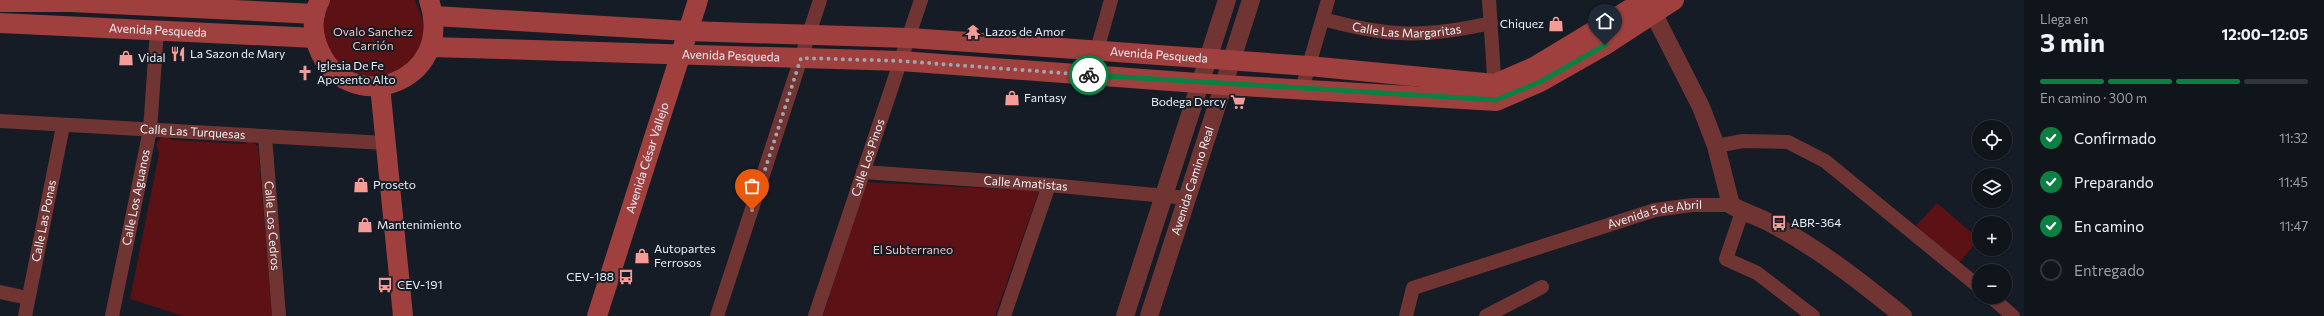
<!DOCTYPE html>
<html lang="es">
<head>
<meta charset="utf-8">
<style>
	:root { --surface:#10151c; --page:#1e2229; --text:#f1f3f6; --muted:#9c9fa3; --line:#30343b; --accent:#0b8043 }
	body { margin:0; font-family:Commissioner,sans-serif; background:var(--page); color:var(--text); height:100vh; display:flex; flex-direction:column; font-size:15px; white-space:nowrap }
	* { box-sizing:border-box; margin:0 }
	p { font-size:13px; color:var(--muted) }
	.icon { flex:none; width:22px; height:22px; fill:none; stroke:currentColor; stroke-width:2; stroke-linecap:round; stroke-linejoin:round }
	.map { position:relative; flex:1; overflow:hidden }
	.panel { display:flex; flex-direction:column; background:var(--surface); width:300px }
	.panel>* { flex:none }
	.fabs { position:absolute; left:1972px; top:120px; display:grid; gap:8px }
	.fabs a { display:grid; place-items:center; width:40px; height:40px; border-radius:50%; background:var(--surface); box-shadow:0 1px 3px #0004,0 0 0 1px var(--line); font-size:20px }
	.pin { position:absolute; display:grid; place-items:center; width:34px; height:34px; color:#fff; margin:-41px -17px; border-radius:50% 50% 50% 0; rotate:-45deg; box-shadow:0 0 4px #0007 }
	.pin .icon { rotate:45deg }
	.courier { position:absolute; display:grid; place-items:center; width:40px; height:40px; margin:-20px; border:3px solid #0b8043; border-radius:50%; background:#fff; color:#222; box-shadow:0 1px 5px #0007 }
	.head em { font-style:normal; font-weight:700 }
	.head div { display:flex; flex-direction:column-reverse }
	.head { display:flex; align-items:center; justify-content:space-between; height:68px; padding:0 16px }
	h1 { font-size:26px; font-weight:700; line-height:30px }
	.bar { display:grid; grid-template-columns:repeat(4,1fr); gap:6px 4px; align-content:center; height:48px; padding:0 16px }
	.bar i { height:5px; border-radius:3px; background:var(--line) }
	.bar .current { background:var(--accent) }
	.bar p { grid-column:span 4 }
	ol { padding:0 16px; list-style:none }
	li { display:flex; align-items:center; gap:12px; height:44px }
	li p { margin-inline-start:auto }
	li .icon { padding:4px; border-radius:50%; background:var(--accent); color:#fff; stroke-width:4 }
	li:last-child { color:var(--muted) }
	li i { width:22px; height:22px; border:2px solid var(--line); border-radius:50% }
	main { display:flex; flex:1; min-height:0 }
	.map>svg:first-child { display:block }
	.green { fill:#5c1115 }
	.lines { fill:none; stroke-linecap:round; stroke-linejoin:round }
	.minor { stroke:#703533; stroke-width:14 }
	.tertiary { stroke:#703533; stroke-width:18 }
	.secondary { stroke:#9f403f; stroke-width:20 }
	.done { stroke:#9fa5ad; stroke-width:4; stroke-dasharray:0 7.2 }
	.route { stroke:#0b8043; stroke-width:5 }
	.labels { text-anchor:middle; stroke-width:4; stroke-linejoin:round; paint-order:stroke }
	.poi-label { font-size:12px; fill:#eaeff6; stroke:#151c26; text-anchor:start }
	.street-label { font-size:12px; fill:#eaeff6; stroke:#151c26 }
	.park-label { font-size:12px; fill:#f8c2be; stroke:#151c26 }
</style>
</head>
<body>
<main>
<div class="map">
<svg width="2024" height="316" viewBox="0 0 2024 316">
	<rect width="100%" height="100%" fill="#151c26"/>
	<g class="green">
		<polygon points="331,0 415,0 423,21 423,38 417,53 407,65 393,74 360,77 331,58 322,25 325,8"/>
		<polygon points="162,136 168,137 172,140 245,144 250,141 258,146 272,316 183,316 130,299 159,153 156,144"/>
		<polygon points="866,182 1039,191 995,316 823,316"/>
		<polygon points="1937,203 1979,239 1959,263 1916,226"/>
	</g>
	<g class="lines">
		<g class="minor">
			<polyline points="1489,0 1495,91"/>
			<path id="s1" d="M1323 19C1388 37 1424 38 1491 23"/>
			<polyline points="1097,50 1111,0"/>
			<polyline points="1302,89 1328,0"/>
			<path id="s2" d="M0 121 385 143"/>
			<path id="s3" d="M265 136 279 316"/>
			<polyline points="1716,146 1743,141 1788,142 1825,161 1979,287"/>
			<path id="s4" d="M863 172 1049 185 1187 198"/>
			<polyline points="1742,212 1726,259 1757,273 1813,316"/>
			<polyline points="0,292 28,298"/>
			<polyline points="1991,297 2013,316"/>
			<path id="s5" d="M25 316 63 126"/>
			<path id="s6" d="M112 316 150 130 157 30"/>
			<polyline points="717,316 820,0"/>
			<path id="s7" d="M815 316 921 0"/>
			<polyline points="1004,316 1049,185"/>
			<path id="s8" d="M1406 316 1413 288 1655 210 1692 205H1731"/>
			<polyline points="1486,316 1542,287"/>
		</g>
		<g class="tertiary">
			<path d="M1647 1 1701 107 1716 146 1731 205C1744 213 1758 216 1770 223 1818 248 1861 282 1903 316"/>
			<polyline points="1125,316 1227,0"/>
			<path id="s9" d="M1149 316 1251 0"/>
		</g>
		<g class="secondary">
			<path d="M320 0C312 15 312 32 318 47 345 119 457 85 429 0"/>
			<polyline points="0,2 71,2 315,14"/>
			<path id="s10" d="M434 16 688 31 909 38 1061 48 1309 66 1495 84 1534 67 1645 0"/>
			<path id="s11" d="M0 23 315 38"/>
			<path id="s12" d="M431 47 901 61 1224 85 1496 101 1540 82 1605 45 1674 0"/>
			<polyline points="380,86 403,316"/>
			<path id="s13" d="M597 316 698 0"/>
		</g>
	</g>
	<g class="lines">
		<polyline class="done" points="752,210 801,58 901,61 1089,75"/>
		<polyline class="route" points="1089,75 1496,100 1540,82 1605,45"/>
	</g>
	<defs>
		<symbol id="shop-bare" viewBox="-9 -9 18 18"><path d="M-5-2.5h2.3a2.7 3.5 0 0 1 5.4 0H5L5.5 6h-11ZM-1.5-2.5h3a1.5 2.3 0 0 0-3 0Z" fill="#f59c96" stroke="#151c26" stroke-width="2.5" paint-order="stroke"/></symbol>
		<symbol id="temple-bare" viewBox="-9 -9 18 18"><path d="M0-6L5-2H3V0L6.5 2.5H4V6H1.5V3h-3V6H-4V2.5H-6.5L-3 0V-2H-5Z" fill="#f59c96" stroke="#151c26" stroke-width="2.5" paint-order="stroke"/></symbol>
		<symbol id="restaurant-bare" viewBox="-9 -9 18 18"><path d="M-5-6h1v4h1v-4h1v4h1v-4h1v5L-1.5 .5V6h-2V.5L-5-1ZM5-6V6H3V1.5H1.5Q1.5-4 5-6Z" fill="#f59c96" stroke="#151c26" stroke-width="2.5" paint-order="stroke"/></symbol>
		<symbol id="church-bare" viewBox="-9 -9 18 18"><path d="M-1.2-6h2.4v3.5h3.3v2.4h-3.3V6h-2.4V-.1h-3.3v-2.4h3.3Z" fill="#f59c96" stroke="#151c26" stroke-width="2.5" paint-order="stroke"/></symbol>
		<symbol id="supermarket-bare" viewBox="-9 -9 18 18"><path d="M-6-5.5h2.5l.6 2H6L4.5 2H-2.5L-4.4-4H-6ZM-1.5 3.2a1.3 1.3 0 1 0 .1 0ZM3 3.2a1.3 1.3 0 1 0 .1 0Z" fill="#f59c96" stroke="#151c26" stroke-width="2.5" paint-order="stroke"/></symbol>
		<symbol id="bus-bare" viewBox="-9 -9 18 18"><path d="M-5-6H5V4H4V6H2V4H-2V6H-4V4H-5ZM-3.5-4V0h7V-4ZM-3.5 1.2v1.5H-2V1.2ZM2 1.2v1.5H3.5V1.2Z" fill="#f59c96" stroke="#151c26" stroke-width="2.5" paint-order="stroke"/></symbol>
	</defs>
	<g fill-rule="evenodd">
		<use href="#shop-bare" x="1545" y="13" width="22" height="22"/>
		<use href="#temple-bare" x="962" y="21" width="22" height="22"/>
		<use href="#restaurant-bare" x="167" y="43" width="22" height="22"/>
		<use href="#shop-bare" x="115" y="47" width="22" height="22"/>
		<use href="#church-bare" x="294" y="62" width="22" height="22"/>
		<use href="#shop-bare" x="1001" y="87" width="22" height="22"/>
		<use href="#supermarket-bare" x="1227" y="91" width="22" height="22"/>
		<use href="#shop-bare" x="350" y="174" width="22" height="22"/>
		<use href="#bus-bare" x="1768" y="212" width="22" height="22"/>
		<use href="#shop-bare" x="354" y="214" width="22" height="22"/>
		<use href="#shop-bare" x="631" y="245" width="22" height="22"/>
		<use href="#bus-bare" x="615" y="266" width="22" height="22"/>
		<use href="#bus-bare" x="374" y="274" width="22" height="22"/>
	</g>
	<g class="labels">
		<g class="poi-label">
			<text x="1544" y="28" text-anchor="end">Chiquez</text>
			<text x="985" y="36">Lazos de Amor</text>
			<text x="190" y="58">La Sazon de Mary</text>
			<text x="138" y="62">Vidal</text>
			<text x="317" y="70">Iglesia De Fe<tspan x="317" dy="14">Aposento Alto</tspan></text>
			<text x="1024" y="102">Fantasy</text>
			<text x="1226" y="106" text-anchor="end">Bodega Dercy</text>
			<text x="373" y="189">Proseto</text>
			<text x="1791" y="227">ABR-364</text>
			<text x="377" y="229">Mantenimiento</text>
			<text x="654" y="253">Autopartes<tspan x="654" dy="14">Ferrosos</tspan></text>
			<text x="614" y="281" text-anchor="end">CEV-188</text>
			<text x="397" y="289">CEV-191</text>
		</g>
		<g class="street-label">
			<text dy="4" stroke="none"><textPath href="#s1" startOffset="85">Calle Las Margaritas</textPath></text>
			<text dy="4" stroke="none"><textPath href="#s11" startOffset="158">Avenida Pesqueda</textPath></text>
			<text dy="4" stroke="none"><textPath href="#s12" startOffset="300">Avenida Pesqueda</textPath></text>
			<text dy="4" stroke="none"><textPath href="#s10" startOffset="726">Avenida Pesqueda</textPath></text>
			<text dy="4" stroke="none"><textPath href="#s2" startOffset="193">Calle Las Turquesas</textPath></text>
			<text dy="4" stroke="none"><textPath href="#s13" startOffset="166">Avenida César Vallejo</textPath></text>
			<text dy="4" stroke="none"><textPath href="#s7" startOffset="167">Calle Los Pinos</textPath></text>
			<text dy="4" stroke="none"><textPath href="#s9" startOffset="142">Avenida Camino Real</textPath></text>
			<text dy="4" stroke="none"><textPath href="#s4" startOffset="163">Calle Amatistas</textPath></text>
			<text dy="4" stroke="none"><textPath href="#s6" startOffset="121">Calle Los Aguanos</textPath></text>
			<text dy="4" stroke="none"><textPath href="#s8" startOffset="282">Avenida 5 de Abril</textPath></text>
			<text dy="4" stroke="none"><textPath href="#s5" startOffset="97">Calle Las Ponas</textPath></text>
			<text dy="4" stroke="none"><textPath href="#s3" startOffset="90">Calle Los Cedros</textPath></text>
		</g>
		<g class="park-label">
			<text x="373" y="36">Ovalo Sanchez<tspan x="373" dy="14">Carrión</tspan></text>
			<text x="913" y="254">El Subterraneo</text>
		</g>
	</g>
</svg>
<div class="fabs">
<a><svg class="icon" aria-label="locate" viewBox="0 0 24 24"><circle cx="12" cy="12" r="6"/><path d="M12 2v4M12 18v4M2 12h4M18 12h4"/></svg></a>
<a><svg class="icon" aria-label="layers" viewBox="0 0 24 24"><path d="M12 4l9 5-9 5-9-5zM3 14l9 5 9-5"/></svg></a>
<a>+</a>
<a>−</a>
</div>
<div class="pin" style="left:752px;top:210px;background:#ea580c"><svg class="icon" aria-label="bag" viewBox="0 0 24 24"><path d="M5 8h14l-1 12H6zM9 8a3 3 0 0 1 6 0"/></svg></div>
<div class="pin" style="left:1605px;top:45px;background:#1f2937"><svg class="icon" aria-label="home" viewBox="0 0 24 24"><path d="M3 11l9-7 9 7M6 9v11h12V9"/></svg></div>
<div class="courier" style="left:1089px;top:75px"><svg class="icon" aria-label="bike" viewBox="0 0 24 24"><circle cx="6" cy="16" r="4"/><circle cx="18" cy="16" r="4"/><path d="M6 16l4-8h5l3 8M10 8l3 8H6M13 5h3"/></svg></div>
</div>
<section class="panel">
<div class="head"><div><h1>3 min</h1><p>Llega en</p></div><em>12:00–12:05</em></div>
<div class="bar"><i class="current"></i><i class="current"></i><i class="current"></i><i></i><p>En camino · 300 m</p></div>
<ol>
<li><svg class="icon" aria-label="check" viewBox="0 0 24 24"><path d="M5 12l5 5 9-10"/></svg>Confirmado<p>11:32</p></li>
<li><svg class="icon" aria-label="check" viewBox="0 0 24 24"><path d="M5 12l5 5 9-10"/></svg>Preparando<p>11:45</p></li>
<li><svg class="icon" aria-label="check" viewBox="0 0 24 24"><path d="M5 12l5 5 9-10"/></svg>En camino<p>11:47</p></li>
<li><i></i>Entregado</li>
</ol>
</section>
</main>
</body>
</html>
